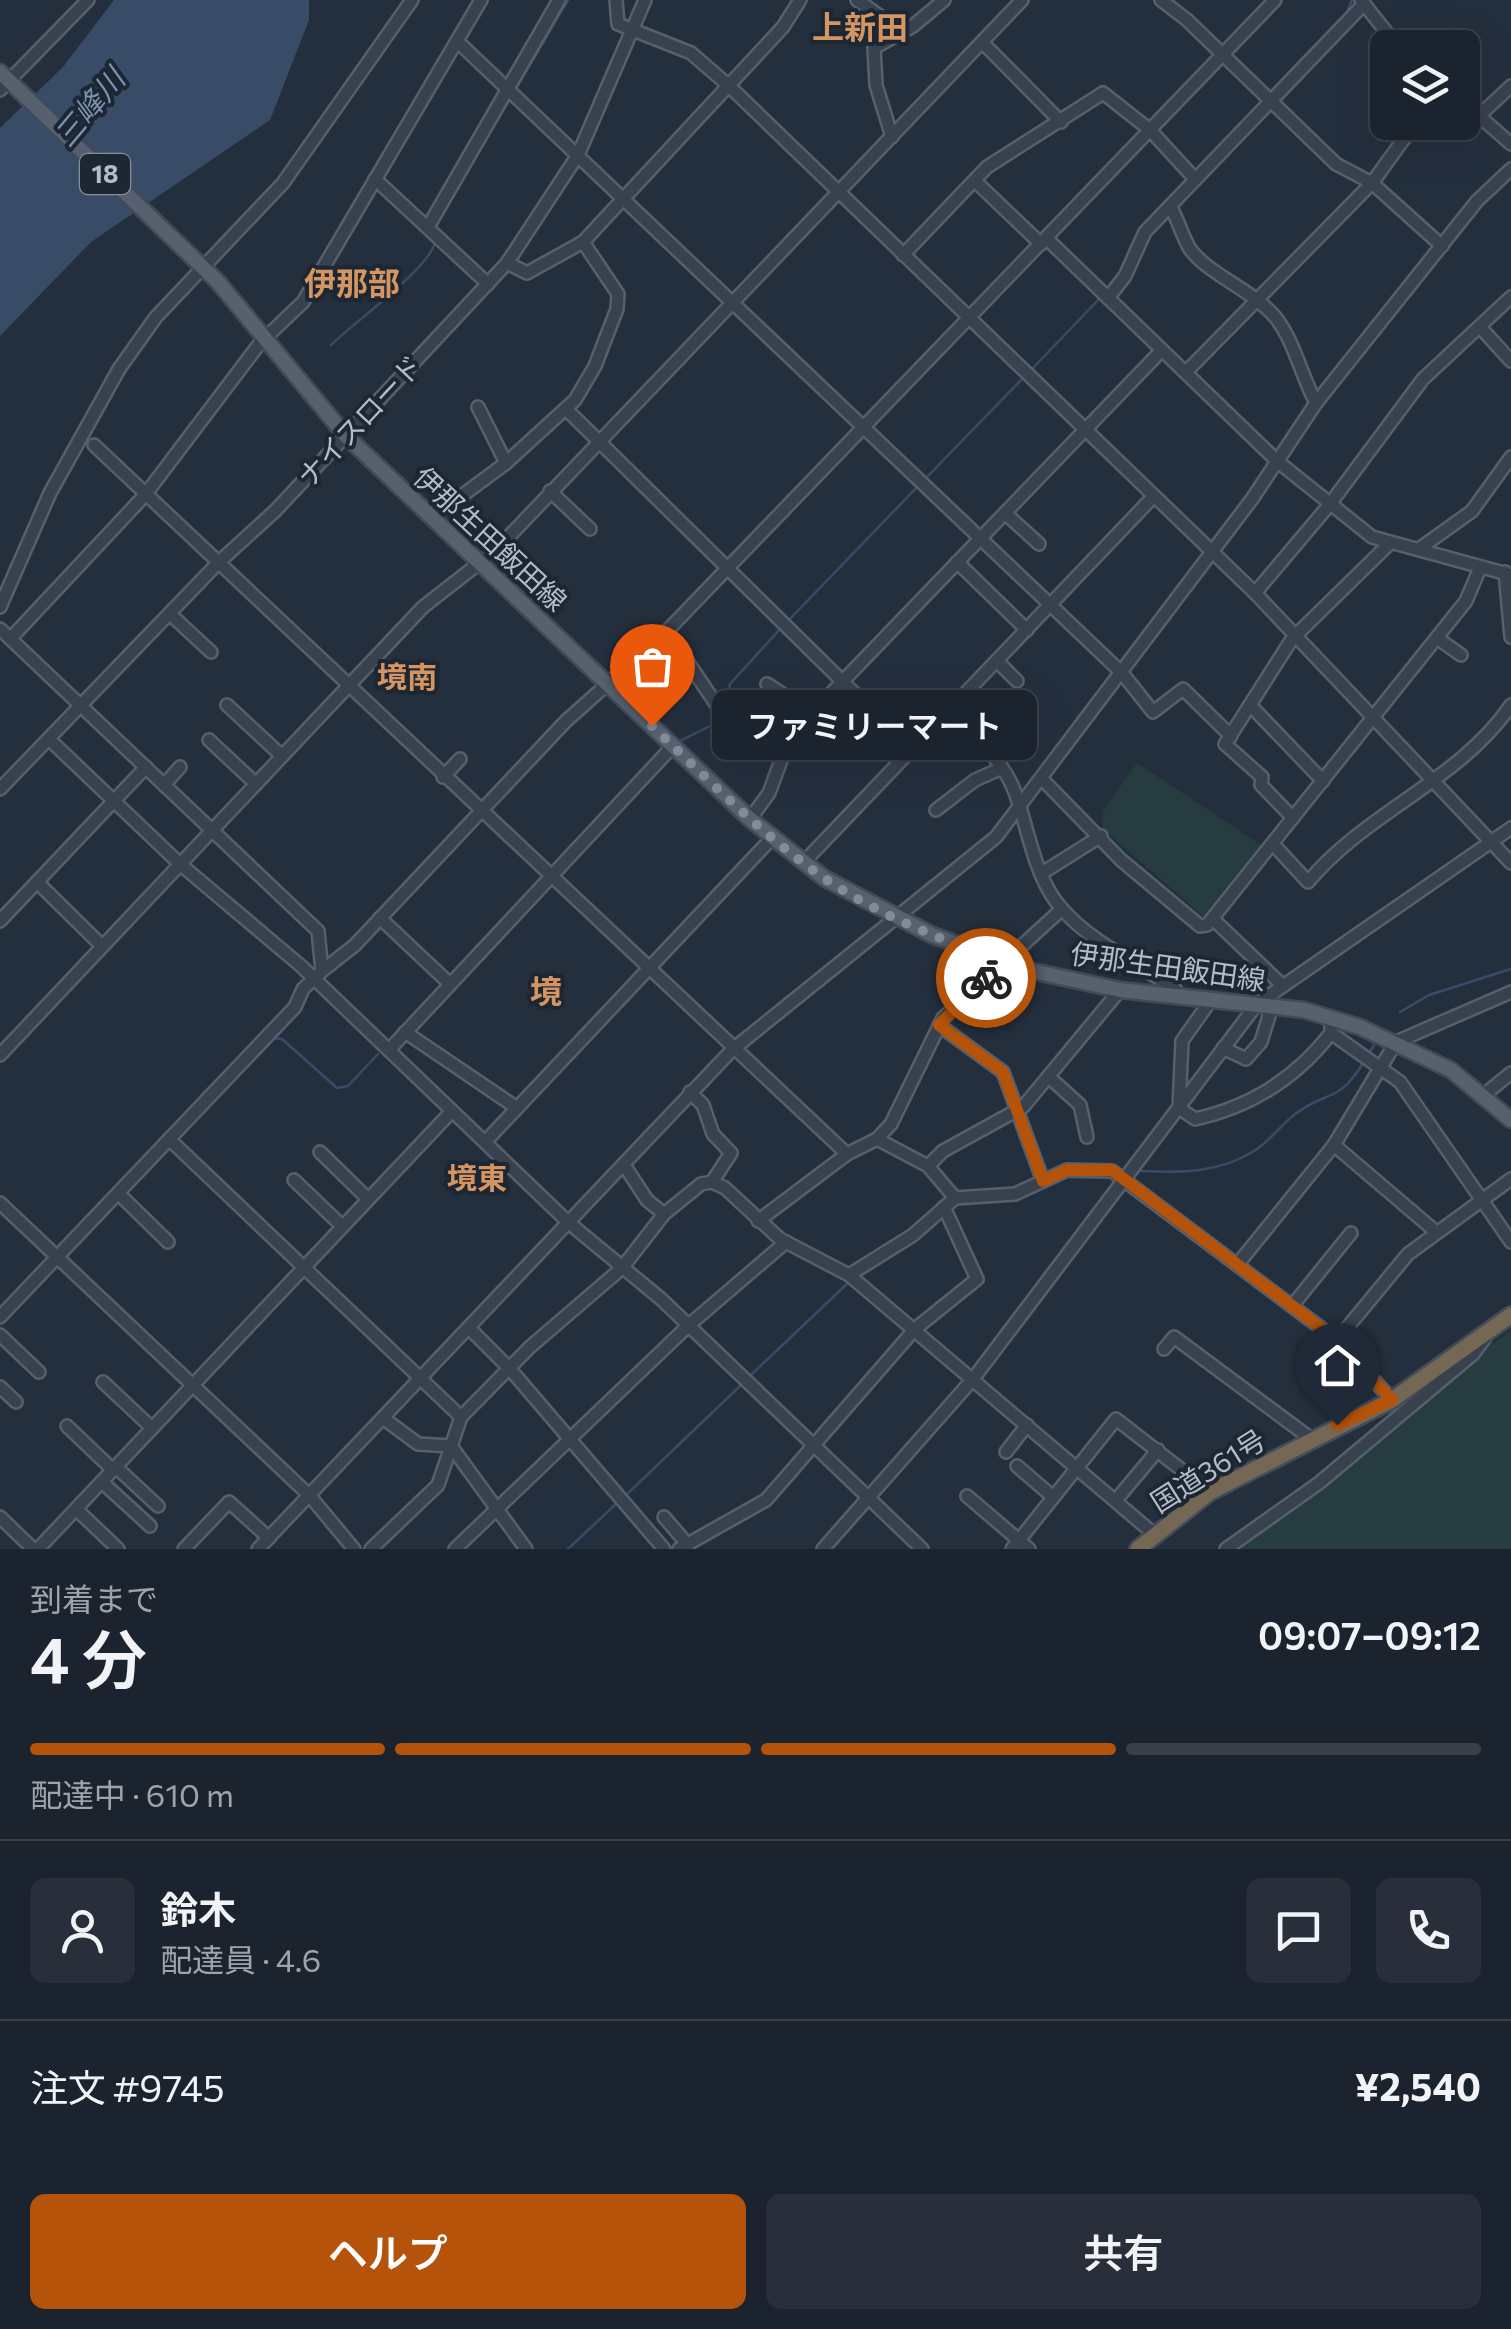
<!DOCTYPE html>
<html lang="ja">
<head>
<meta charset="utf-8">
<style>
	:root { --surface:#1b232e; --page:#282f3a; --text:#f1f3f6; --muted:#a0a4aa; --line:#39404a; --accent:#b45309 }
	body { margin:0; font-family:Commissioner,"Noto Sans JP",sans-serif; background:var(--page); color:var(--text); height:100vh; display:flex; flex-direction:column; font-size:38px; white-space:nowrap }
	* { box-sizing:border-box; margin:0 }
	p { font-size:32px; color:var(--muted) }
	.icon { flex:none; width:55px; height:55px; fill:none; stroke:currentColor; stroke-width:2; stroke-linecap:round; stroke-linejoin:round }
	.map { position:relative; height:1549px; overflow:hidden }
	.drawer { display:flex; flex-direction:column; background:var(--surface); flex:1 }
	.drawer>* { flex:none }
	.buttons { position:absolute; left:1370px; top:30px; display:grid; gap:20px }
	.buttons a { display:grid; place-items:center; width:110px; height:110px; border-radius:15px; background:var(--surface); box-shadow:0 10px 40px #0002,0 0 0 2px var(--line); font-size:50px }
	.pin { position:absolute; display:grid; place-items:center; width:85px; height:85px; color:#fff; margin:-102px -42px; border-radius:50% 50% 50% 0; rotate:-45deg; box-shadow:0 0 10px #0007 }
	.pin .icon { rotate:45deg }
	.courier { position:absolute; display:grid; place-items:center; width:100px; height:100px; margin:-50px; border:8px solid #b45309; border-radius:50%; background:#fff; color:#222; box-shadow:0 2px 12px #0007 }
	.bubble { position:absolute; height:70px; border-radius:15px; background:var(--surface); box-shadow:0 10px 40px #0002,0 0 0 2px var(--line); font-size:32px; font-weight:600; line-height:70px; text-align:center }
	.head em { font-style:normal; font-weight:600 }
	.head div { display:flex; flex-direction:column-reverse }
	.head { display:flex; align-items:center; justify-content:space-between; height:170px; padding:0 30px }
	h1 { font-size:65px; font-weight:600; line-height:75px }
	.bar { display:grid; grid-template-columns:repeat(4,1fr); gap:15px 10px; align-content:center; height:120px; padding:0 30px }
	.bar i { height:12px; border-radius:8px; background:var(--line) }
	.bar .current { background:var(--accent) }
	.bar p { grid-column:span 4 }
	.line { display:flex; align-items:center; gap:25px; padding:0 30px; border-top:2px solid var(--line) }
	.line div { flex:1 }
	.round { display:grid; place-items:center; flex:none; width:105px; height:105px; border-radius:15px; background:var(--page) }
	.cta { display:flex; gap:20px; margin-top:auto; padding:20px 30px }
	.cta a { flex:1; height:115px; border-radius:15px; background:var(--accent); color:#fff; font-size:40px; font-weight:600; line-height:115px; text-align:center }
	.cta a+a { background:var(--page); color:var(--text) }
	.map>svg:first-child { display:block }
	.green { fill:#263c3f }
	.water { fill:#394c67 }
	.lines { fill:none; stroke-linecap:round; stroke-linejoin:round }
	.stream { stroke:#394c67; stroke-width:2.5 }
	.minor-casing { stroke:#565f6c; stroke-width:16 }
	.major-casing { stroke:#414a57; stroke-width:19 }
	.highway-casing { stroke:#434c59; stroke-width:20 }
	.minor { stroke:#38414e; stroke-width:11 }
	.major { stroke:#56606e; stroke-width:14 }
	.highway { stroke:#746855; stroke-width:15 }
	.done { stroke:#828b98; stroke-width:10; stroke-dasharray:0 18 }
	.route { stroke:#b45309; stroke-width:12 }
	.labels { text-anchor:middle; stroke-width:8; stroke-linejoin:round; paint-order:stroke }
	.shield { fill:#1d2633; stroke:#878f9c; stroke-width:2.5 }
	.shield-label { font-size:25px; font-weight:bold; fill:#b4bcc9 }
	.street-label { font-size:28px; fill:#b4bcc9; stroke:#1d2633 }
	.water-label { font-size:30px; font-style:italic; fill:#7c92b1; stroke:#1d2633 }
	.neighbourhood-label { font-size:30px; font-weight:bold; fill:#d59563; stroke:#1d2633 }
	.quarter-label { font-size:32px; font-weight:bold; fill:#d59563; stroke:#1d2633 }
</style>
</head>
<body>
<div class="map">
<svg width="1511" height="1549" viewBox="0 0 1511 1549">
	<rect width="100%" height="100%" fill="#242f3e"/>
	<g class="green">
		<polygon points="1137,763 1261,845 1203,916 1102,828 1103,811"/>
		<polygon points="1511,1330 1511,1549 1219,1549"/>
	</g>
	<polygon class="water" points="114,0 309,0 309,20 270,120 91,242 0,336 0,128 63,67"/>
	<g class="lines">
		<g class="stream">
			<polyline points="514,92 568,0"/>
			<polyline points="1270,94 1347,12 1352,0"/>
			<polyline points="1232,133 1264,99"/>
			<polyline points="475,156 510,99"/>
			<polyline points="1127,259 1137,234 1174,193"/>
			<path d="M331 345C353 323 430 268 435 242"/>
			<polyline points="1032,369 1100,298"/>
			<polyline points="926,478 1021,380"/>
			<polyline points="787,622 920,484"/>
			<polyline points="726,710 730,684 781,628"/>
			<polyline points="680,741 722,720"/>
			<polyline points="1400,1012 1429,995 1511,969"/>
			<polyline points="272,1038 282,1039 337,1088 348,1086 378,1054"/>
			<polyline points="390,1040 420,1009"/>
			<polyline points="1369,1053 1374,1045"/>
			<path d="M1141 1171C1181 1173 1219 1173 1254 1151 1269 1142 1280 1126 1294 1115 1329 1088 1337 1106 1365 1060"/>
			<polyline points="752,1374 849,1282"/>
			<polyline points="624,1497 740,1386"/>
			<polyline points="568,1549 618,1502"/>
		</g>
		<defs>
			<g id="minor">
				<polyline points="616,0 618,24 691,53 729,86 1255,593 1511,863"/>
				<polyline points="857,0 901,31"/>
				<polyline points="1161,0 1187,20 1336,164 1372,183 1442,246"/>
				<polyline points="1361,0 1399,48"/>
				<polyline points="457,41 1122,673 1153,712 1183,689 1231,736"/>
				<polyline points="982,42 1061,122"/>
				<polyline points="0,90 88,0"/>
				<polyline points="1462,101 1511,144"/>
				<polyline points="1481,114 1511,86"/>
				<polyline points="892,137 876,85 874,48 913,26 944,0"/>
				<polyline points="375,179 488,284"/>
				<polyline points="975,181 1041,244"/>
				<path d="M1170 206C1178 219 1182 236 1190 249 1209 275 1253 290 1276 318 1295 343 1301 375 1316 403"/>
				<polyline points="428,227 559,0"/>
				<polyline points="1046,238 1277,461 1372,537 1511,575"/>
				<polyline points="903,255 987,167 1103,93 1150,130 1195,179"/>
				<polyline points="507,263 527,273 583,242 783,27 800,0"/>
				<polyline points="1108,298 1125,276 1145,232 1364,4"/>
				<polyline points="1480,327 1511,361"/>
				<polyline points="1186,372 1372,183 1416,122"/>
				<polyline points="478,407 506,463"/>
				<polyline points="567,410 912,750"/>
				<polyline points="94,445 847,1154 877,1139 891,1124 943,1018 1062,909"/>
				<polyline points="550,491 590,529"/>
				<polyline points="1005,513 1039,544"/>
				<polyline points="427,515 444,509 506,463 575,400 595,366 617,309 618,294 583,242"/>
				<polyline points="1419,549 1472,511 1511,457"/>
				<polyline points="957,562 1027,630"/>
				<polyline points="1505,572 1511,637"/>
				<polyline points="1255,593 1330,504 1423,379 1511,297"/>
				<polyline points="0,607 50,493 119,369 156,317 283,183 412,0"/>
				<polyline points="170,614 211,652"/>
				<polyline points="0,629 318,931 322,971 303,989 295,1007 0,1317"/>
				<polyline points="667,631 726,719 785,746"/>
				<polyline points="11,638 145,495 260,343 303,302 481,0"/>
				<polyline points="1437,638 1461,655"/>
				<polyline points="997,661 1017,681"/>
				<polyline points="767,684 811,713"/>
				<polyline points="227,705 282,756"/>
				<polyline points="1250,705 1323,781"/>
				<path d="M949 712C974 735 1005 762 1016 795 1029 832 1035 879 1062 909 1094 945 1137 962 1175 989L1173 996"/>
				<polyline points="209,740 256,784"/>
				<polyline points="51,741 180,864 301,966 569,1223 661,1299 922,1549"/>
				<polyline points="443,777 460,759"/>
				<polyline points="1042,779 1121,860 1200,926 1207,925 1466,601 1480,568"/>
				<polyline points="164,785 180,767"/>
				<polyline points="0,789 219,562 276,510 507,263 578,155 645,0"/>
				<polyline points="936,810 975,780 1000,769"/>
				<polyline points="1293,818 1261,785 1262,777 1225,744 1292,639 1389,544"/>
				<polyline points="750,819 769,793 790,736 1162,350"/>
				<path d="M1273 844 1308 882C1366 812 1459 781 1511 705"/>
				<polyline points="804,862 1154,496"/>
				<polyline points="1042,873 1101,836"/>
				<polyline points="37,882 102,946"/>
				<polyline points="380,918 450,984"/>
				<polyline points="1214,920 1282,985"/>
				<polyline points="0,921 146,767"/>
				<polyline points="322,971 355,945 566,721 667,631 1275,0"/>
				<path d="M1211 1000 1182 1041 1179 1108 1195 1119C1250 1107 1296 1078 1331 1033"/>
				<polyline points="939,1025 1003,1072 1043,1181"/>
				<polyline points="1331,1027 1331,1033 1400,1082 1511,1242"/>
				<polyline points="405,1032 517,1108"/>
				<polyline points="1223,1048 1246,1059 1261,1042 1272,1006"/>
				<polyline points="389,1050 673,746"/>
				<polyline points="0,1055 423,607 496,550 1022,0"/>
				<polyline points="1050,1078 1080,1105 1087,1137"/>
				<polyline points="690,1092 703,1105 713,1134 731,1153 712,1182 725,1188 780,1239 849,1275 1154,1534"/>
				<polyline points="1484,1095 1511,1073"/>
				<polyline points="169,1139 461,1417"/>
				<polyline points="877,1139 928,1166 955,1198"/>
				<polyline points="485,1142 772,838"/>
				<polyline points="1334,1145 1435,1231"/>
				<polyline points="320,1152 368,1199"/>
				<polyline points="624,1165 647,1200 664,1214"/>
				<polyline points="928,1166 943,1151 1023,1107 1120,990"/>
				<polyline points="294,1180 342,1226"/>
				<polyline points="118,1193 168,1242"/>
				<polyline points="0,1203 309,1495 354,1549"/>
				<polyline points="758,1221 847,1154"/>
				<polyline points="1237,1265 1334,1145 1396,1042 1511,992"/>
				<polyline points="849,1275 913,1235 955,1198 1015,1194 1067,1170 1112,1171 1337,1340 1392,1400"/>
				<polyline points="1292,1306 1351,1233"/>
				<polyline points="469,1328 509,1368 664,1549"/>
				<polyline points="0,1335 39,1372"/>
				<polyline points="1337,1340 1408,1254 1511,1179"/>
				<polyline points="1164,1349 1174,1337 1310,1438"/>
				<polyline points="103,1382 152,1428"/>
				<polyline points="0,1387 16,1402"/>
				<polyline points="383,1418 418,1444 451,1446"/>
				<polyline points="67,1426 113,1470"/>
				<polyline points="451,1446 526,1549"/>
				<polyline points="1006,1452 1027,1425"/>
				<polyline points="1017,1466 1053,1497"/>
				<polyline points="116,1467 158,1506"/>
				<polyline points="102,1482 150,1526"/>
				<polyline points="967,1496 1029,1549"/>
				<polyline points="1116,1500 1158,1450"/>
				<polyline points="76,1509 118,1549"/>
				<polyline points="0,1517 33,1549"/>
				<polyline points="664,1517 688,1545"/>
				<polyline points="38,1549 452,1111"/>
				<polyline points="184,1549 229,1502 269,1538"/>
				<polyline points="258,1549 732,1050 996,837 1252,499 1316,403 1477,201 1511,169"/>
				<polyline points="371,1549 438,1485 461,1417 530,1347 622,1268 664,1214 701,1184 712,1182"/>
				<polyline points="455,1549 689,1325 786,1242"/>
				<polyline points="679,1549 766,1500 915,1329 977,1279 944,1207"/>
				<polyline points="823,1549 973,1379 1257,1004 1511,828"/>
				<polyline points="1012,1549 1116,1419 1210,1492"/>
				<polyline points="1226,1549 1319,1483 1473,1354 1485,1338"/>
			</g>
			<polyline id="major" points="0,72 218,282 346,436 750,819 824,878 932,935 1032,971 1120,990 1304,1010 1360,1027 1451,1070 1511,1120"/>
			<polyline id="highway" points="1138,1549 1210,1492 1392,1400 1511,1315"/>
		</defs>
		<use href="#minor" class="minor-casing"/>
		<use href="#major" class="major-casing"/>
		<use href="#highway" class="highway-casing"/>
		<use href="#minor" class="minor"/>
		<use href="#major" class="major"/>
		<use href="#highway" class="highway"/>
	</g>
	<g class="lines">
		<path class="done" d="M652 726C707 778 761 834 824 878 878 915 942 940 1004 962L986 978"/>
		<polyline class="route" points="986,978 939,1025 1003,1072 1043,1181 1067,1170 1112,1170 1337,1340 1392,1400 1337,1425"/>
	</g>
	<g class="labels">
		<rect class="shield" x="80" y="154" width="50" height="40" rx="8"/>
		<g class="shield-label">
			<text x="105" y="183">18</text>
		</g>
		<g class="street-label">
			<text transform="translate(360 421) rotate(-47)" y="10">ナイスロード</text>
			<text transform="translate(490 539) rotate(43)" y="10">伊那生田飯田線</text>
			<text transform="translate(1168 967) rotate(8)" y="10">伊那生田飯田線</text>
			<text transform="translate(1208 1471) rotate(-32)" y="10">国道361号</text>
		</g>
		<g class="water-label">
			<text transform="translate(90 108) rotate(-50)" y="10">三峰川</text>
		</g>
		<g class="neighbourhood-label">
			<text x="407" y="688">境南</text>
			<text x="477" y="1189">境東</text>
		</g>
		<g class="quarter-label">
			<text x="860" y="39">上新田</text>
			<text x="352" y="295">伊那部</text>
			<text x="546" y="1003">境</text>
		</g>
	</g>
</svg>
<div class="buttons">
<a><svg class="icon" aria-label="layers" viewBox="0 0 24 24"><path d="M12 4l9 5-9 5-9-5zM3 14l9 5 9-5"/></svg></a>
</div>
<div class="pin" style="left:652px;top:726px;background:#ea580c"><svg class="icon" aria-label="bag" viewBox="0 0 24 24"><path d="M5 8h14l-1 12H6zM9 8a3 3 0 0 1 6 0"/></svg></div>
<div class="pin" style="left:1337px;top:1425px;background:#1f2937"><svg class="icon" aria-label="home" viewBox="0 0 24 24"><path d="M3 11l9-7 9 7M6 9v11h12V9"/></svg></div>
<div class="courier" style="left:986px;top:978px"><svg class="icon" aria-label="bike" viewBox="0 0 24 24"><circle cx="6" cy="16" r="4"/><circle cx="18" cy="16" r="4"/><path d="M6 16l4-8h5l3 8M10 8l3 8H6M13 5h3"/></svg></div>
<div class="bubble" style="left:712px;top:690px;width:325px">ファミリーマート</div>
</div>
<section class="drawer">
<div class="head"><div><h1>4 分</h1><p>到着まで</p></div><em>09:07–09:12</em></div>
<div class="bar"><i class="current"></i><i class="current"></i><i class="current"></i><i></i><p>配達中 · 610 m</p></div>
<div class="line" style="height:180px"><a class="round"><svg class="icon" aria-label="person" viewBox="0 0 24 24"><circle cx="12" cy="8" r="4"/><path d="M4 21q1-7 8-7t8 7"/></svg></a><div><b>鈴木</b><p>配達員 · 4.6</p></div><a class="round"><svg class="icon" aria-label="chat" viewBox="0 0 24 24"><path d="M4 5h16v11H9l-5 4z"/></svg></a><a class="round"><svg class="icon" aria-label="phone" viewBox="0 0 24 24"><path d="M5 4h4l2 5-3 2q2 4 5 5l2-3 5 2v4C11 20 4 13 5 4z"/></svg></a></div>
<div class="line" style="height:130px"><div>注文 #9745</div><b>¥2,540</b></div>
<div class="cta"><a>ヘルプ</a><a>共有</a></div>
</section>
</body>
</html>
